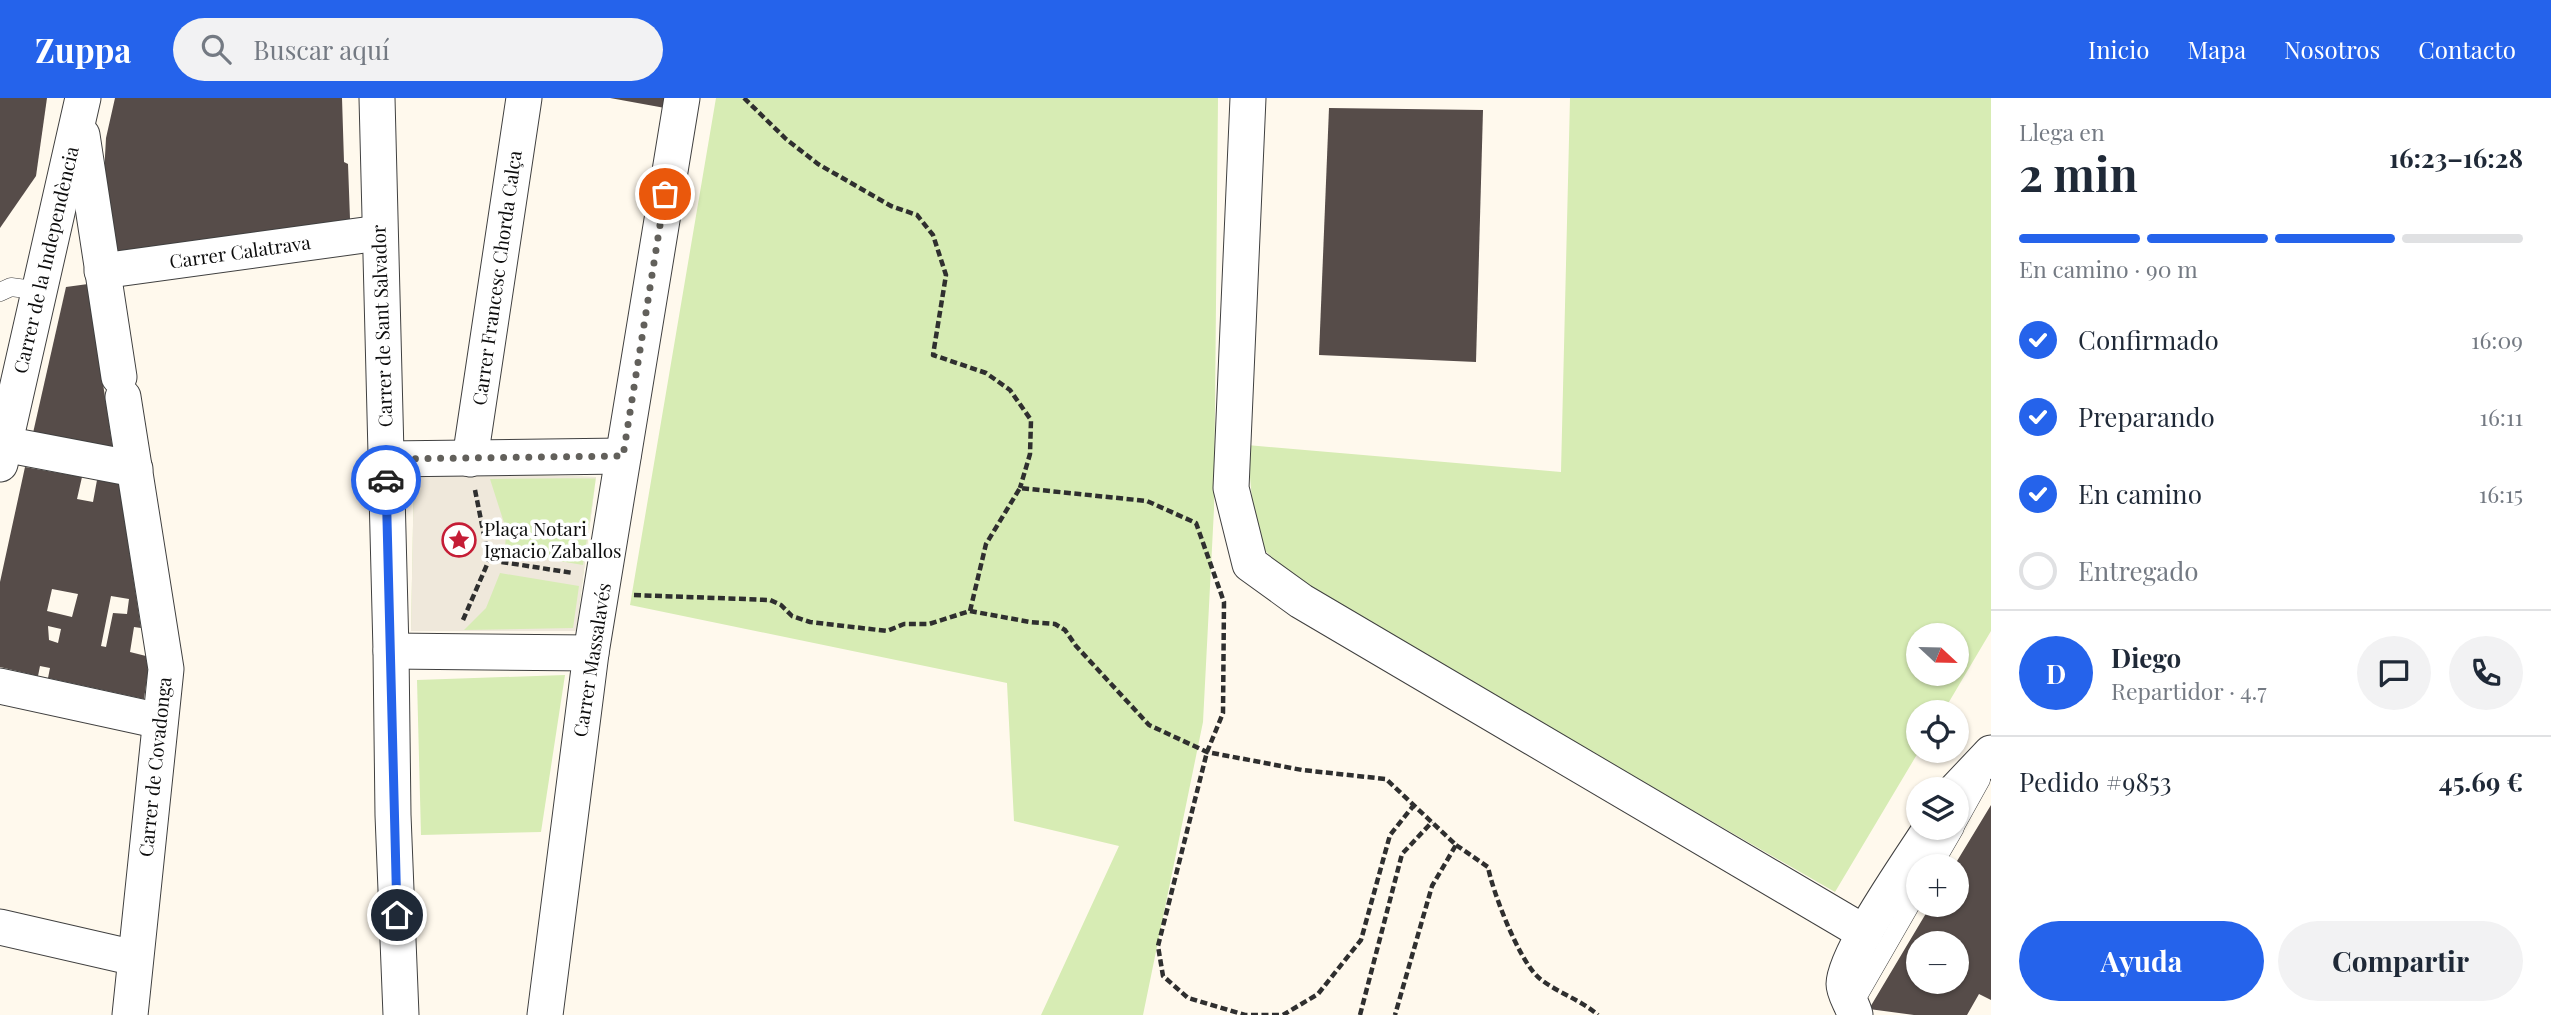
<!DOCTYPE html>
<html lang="es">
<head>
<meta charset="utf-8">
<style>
	:root { --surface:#fff; --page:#f2f2f3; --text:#1f2937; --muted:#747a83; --line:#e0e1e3; --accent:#2563eb }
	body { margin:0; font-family:"Playfair Display",serif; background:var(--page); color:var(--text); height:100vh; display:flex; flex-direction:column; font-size:26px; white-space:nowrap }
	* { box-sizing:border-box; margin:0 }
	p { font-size:23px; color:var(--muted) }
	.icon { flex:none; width:38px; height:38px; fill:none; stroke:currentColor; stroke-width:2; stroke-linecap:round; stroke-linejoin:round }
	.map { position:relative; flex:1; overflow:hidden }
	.panel { display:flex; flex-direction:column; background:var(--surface); width:560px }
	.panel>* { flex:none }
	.needle { width:46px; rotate:112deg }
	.controls { position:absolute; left:1906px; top:525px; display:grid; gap:14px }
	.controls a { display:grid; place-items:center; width:63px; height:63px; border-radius:50%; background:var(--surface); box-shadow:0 2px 5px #0004; font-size:35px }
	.pin { position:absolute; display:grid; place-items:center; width:60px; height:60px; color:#fff; margin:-30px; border:4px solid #fff; border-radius:50%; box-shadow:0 2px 7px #0007 }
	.courier { position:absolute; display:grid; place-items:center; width:70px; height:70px; margin:-35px; border:5px solid #2563eb; border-radius:50%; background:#fff; color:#222; box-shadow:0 2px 9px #0007 }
	.summary em { font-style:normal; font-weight:700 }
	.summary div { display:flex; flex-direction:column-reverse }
	.summary { display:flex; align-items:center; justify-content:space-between; height:119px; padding:0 28px }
	h1 { font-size:46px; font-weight:700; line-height:52px }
	.bar { display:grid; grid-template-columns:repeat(4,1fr); gap:10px 7px; align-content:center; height:84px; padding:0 28px }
	.bar i { height:9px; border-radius:5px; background:var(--line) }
	.bar .selected { background:var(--accent) }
	.bar p { grid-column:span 4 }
	.line { display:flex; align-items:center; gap:18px; padding:0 28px; border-top:2px solid var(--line) }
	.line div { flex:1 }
	.round { display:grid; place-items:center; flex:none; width:74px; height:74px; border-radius:37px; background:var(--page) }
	ol { padding:0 28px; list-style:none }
	li { display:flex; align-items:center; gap:21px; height:77px }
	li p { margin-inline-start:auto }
	li .icon { padding:7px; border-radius:50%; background:var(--accent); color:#fff; stroke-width:4 }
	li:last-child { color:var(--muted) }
	li i { width:38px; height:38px; border:4px solid var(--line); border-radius:50% }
	.cta { display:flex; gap:14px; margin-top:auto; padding:14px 28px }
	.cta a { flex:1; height:80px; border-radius:42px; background:var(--accent); color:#fff; font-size:28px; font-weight:700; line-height:80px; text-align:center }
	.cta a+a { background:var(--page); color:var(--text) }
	header { display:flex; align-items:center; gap:42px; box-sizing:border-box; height:98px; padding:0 35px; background:var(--accent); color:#fff }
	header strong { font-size:33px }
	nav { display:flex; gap:38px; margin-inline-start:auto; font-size:24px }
	.search { width:490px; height:63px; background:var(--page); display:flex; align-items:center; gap:18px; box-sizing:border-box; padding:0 24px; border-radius:38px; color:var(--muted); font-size:26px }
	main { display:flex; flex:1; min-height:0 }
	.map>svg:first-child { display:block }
	.green { fill:#d7ecb4; fill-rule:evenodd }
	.plaza { fill:#efe8db; fill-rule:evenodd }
	.building { fill:#564c49; fill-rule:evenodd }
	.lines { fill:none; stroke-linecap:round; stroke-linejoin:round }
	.service-casing { stroke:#404040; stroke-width:19 }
	.minor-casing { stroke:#404040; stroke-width:37 }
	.path { stroke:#2f2f2f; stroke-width:4.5; stroke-dasharray:7 3.5; stroke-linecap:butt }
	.service { stroke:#fff; stroke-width:18 }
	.minor { stroke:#fff; stroke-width:35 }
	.done { stroke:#62605b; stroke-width:7; stroke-dasharray:0 12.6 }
	.route { stroke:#2563eb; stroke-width:9 }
	.labels { text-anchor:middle; stroke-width:7; stroke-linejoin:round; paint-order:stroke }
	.street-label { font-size:19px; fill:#0d0d0d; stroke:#fff }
	.poi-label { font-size:19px; fill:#0d0d0d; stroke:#fff; text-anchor:start }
</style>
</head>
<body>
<header>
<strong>Zuppa</strong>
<div class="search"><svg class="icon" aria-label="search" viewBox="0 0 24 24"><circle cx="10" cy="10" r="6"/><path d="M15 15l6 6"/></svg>Buscar aquí</div>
<nav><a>Inicio</a><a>Mapa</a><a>Nosotros</a><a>Contacto</a></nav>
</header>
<main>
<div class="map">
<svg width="1991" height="917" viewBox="0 0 1991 917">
	<rect width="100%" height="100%" fill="#fff9ed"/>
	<g class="green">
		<polygon points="716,0 1218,0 1214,411 1203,624 1143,917 1041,917 1119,748 1014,723 1007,585 630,507"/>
		<path d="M1570 0H1991V533L1943 614H1918L1919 653 1835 794 1301 487 1256 444 1247 347 1561 374ZM1918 537H1956V576H1918Z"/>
		<polygon points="414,374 596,379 576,533 411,533"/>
		<polygon points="565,577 541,734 421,737 417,582"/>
	</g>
	<path class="plaza" d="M414 374 596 379 576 533H411ZM596 380 583 467 505 454 506 431 490 381ZM500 475 579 488 573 530 464 532 486 510Z"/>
	<g class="building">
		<polygon points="0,0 47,0 36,78 0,130"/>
		<polygon points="115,0 342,0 344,64 348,66 350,121 341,133 116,160 104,76 106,40"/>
		<polygon points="610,0 667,0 665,10"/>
		<polygon points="1329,10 1483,12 1476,264 1319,257"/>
		<polygon points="88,186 113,352 33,335 66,189"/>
		<path d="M25 369 82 379 77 401 93 404 97 382 119 386 141 530 134 529 130 554 146 558 148 573 144 601 48 580 50 570 40 568 38 578 0 569V484ZM52 491 78 496 72 519 47 513ZM111 498 129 501 127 516 113 515 106 549 101 548ZM48 528 61 531 58 545 49 542Z"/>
		<path d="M1991 707V902L1979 896 1967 917H1914L1869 911 1931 807H1956V768H1954ZM1918 845H1956V884H1918Z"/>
	</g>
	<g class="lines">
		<defs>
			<g id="service">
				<polyline points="0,194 11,189 41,193"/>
				<polyline points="1956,727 1981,682"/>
				<polyline points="1933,768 1955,730"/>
				<polyline points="1853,907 1918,794"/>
			</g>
			<g id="minor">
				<polyline points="377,0 391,553 393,717 401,917"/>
				<polyline points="1248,0 1231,390 1250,466 1301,503 1865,835"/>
				<polyline points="82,37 119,279"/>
				<polyline points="102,173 379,135"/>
				<polyline points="123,299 166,571 130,917"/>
				<polyline points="4,346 135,371"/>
				<polyline points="386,361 623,358"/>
				<polyline points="470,361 524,0"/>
				<polyline points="0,366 83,0"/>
				<polyline points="391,553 591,555"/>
				<polyline points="0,588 160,623"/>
				<polyline points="1956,692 1991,655"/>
				<polyline points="0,829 135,860"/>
				<polyline points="545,917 591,555 682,0"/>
				<path d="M1855 917C1853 907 1844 896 1844 886 1844 856 1912 760 1931 730"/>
			</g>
		</defs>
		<use href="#service" class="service-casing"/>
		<use href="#minor" class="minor-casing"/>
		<g class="path">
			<polyline points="744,0 786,41 818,66 891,108 917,117 933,137 946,177 933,257 986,275 1010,292 1031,322 1030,356 1020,390"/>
			<polyline points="475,392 489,462 573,475"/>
			<polyline points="634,497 770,502 781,507 792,518 810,524 887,533 904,526 929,526 970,513 1030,524 1055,526 1065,532 1076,548 1149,627 1207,654 1302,672 1386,681 1456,747 1432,788 1395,917"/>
			<polyline points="970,513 986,446 1020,390 1147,403 1196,425 1224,504 1223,615 1207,654 1158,848 1163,878 1188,900 1245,917 1283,917 1318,896 1361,842 1390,737 1414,707"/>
			<polyline points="463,522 489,462"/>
			<path d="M1456 747 1488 769C1493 795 1519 862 1538 879 1555 894 1580 901 1598 917"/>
			<polyline points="1360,917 1402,756 1432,724"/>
		</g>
		<use href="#service" class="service"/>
		<use href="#minor" class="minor"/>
	</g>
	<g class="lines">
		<polyline class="done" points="386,382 386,361 623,358 665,96"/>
		<polyline class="route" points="386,382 397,817"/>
	</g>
	<defs>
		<symbol id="sight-ring" viewBox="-11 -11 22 22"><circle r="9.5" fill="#fff" stroke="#c51d36" stroke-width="1.5"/><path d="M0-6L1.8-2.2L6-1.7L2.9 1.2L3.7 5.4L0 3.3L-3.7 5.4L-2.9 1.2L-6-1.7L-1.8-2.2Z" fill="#c51d36"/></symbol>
	</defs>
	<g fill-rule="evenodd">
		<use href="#sight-ring" x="440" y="423" width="38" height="38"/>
	</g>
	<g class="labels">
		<g class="street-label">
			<text transform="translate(240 154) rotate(-8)" y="7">Carrer Calatrava</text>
			<text transform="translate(46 162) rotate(-77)" y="7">Carrer de la Independència</text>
			<text transform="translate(497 180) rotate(-82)" y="7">Carrer Francesc Chorda Calça</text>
			<text transform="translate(382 228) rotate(-92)" y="7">Carrer de Sant Salvador</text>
			<text transform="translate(592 562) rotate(-81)" y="7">Carrer Massalavés</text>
			<text transform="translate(155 669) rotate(-84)" y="7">Carrer de Covadonga</text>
		</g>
		<g class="poi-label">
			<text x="484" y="438">Plaça Notari<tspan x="484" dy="22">Ignacio Zaballos</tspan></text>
		</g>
	</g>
</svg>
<div class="controls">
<a><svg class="needle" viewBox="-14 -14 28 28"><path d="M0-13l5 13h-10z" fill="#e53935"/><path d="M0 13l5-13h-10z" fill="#747a83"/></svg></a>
<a><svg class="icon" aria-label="locate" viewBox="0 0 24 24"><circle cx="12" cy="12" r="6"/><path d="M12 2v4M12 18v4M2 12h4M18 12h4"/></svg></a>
<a><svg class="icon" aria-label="layers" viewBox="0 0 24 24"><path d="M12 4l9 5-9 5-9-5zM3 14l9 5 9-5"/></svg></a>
<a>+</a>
<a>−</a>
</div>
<div class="pin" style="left:665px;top:96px;background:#ea580c"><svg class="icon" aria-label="bag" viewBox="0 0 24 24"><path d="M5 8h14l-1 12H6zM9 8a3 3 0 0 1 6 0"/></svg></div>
<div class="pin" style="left:397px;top:817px;background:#1f2937"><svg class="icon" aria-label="home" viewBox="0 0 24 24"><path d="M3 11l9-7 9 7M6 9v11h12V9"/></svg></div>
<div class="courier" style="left:386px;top:382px"><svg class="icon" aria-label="car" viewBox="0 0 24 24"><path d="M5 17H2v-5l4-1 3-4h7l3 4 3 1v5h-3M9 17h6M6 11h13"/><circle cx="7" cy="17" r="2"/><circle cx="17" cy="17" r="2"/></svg></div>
</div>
<section class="panel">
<div class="summary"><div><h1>2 min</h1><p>Llega en</p></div><em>16:23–16:28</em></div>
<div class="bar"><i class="selected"></i><i class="selected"></i><i class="selected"></i><i></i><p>En camino · 90 m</p></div>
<ol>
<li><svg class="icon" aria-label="check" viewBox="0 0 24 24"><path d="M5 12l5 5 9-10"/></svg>Confirmado<p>16:09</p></li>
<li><svg class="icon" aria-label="check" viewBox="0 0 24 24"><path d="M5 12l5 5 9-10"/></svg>Preparando<p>16:11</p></li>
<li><svg class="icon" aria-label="check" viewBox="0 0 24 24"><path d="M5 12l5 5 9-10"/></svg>En camino<p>16:15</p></li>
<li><i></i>Entregado</li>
</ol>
<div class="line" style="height:126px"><b class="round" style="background:var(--accent);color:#fff">D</b><div><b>Diego</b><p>Repartidor · 4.7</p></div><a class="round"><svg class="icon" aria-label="chat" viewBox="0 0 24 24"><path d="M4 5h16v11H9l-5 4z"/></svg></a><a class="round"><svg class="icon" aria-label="phone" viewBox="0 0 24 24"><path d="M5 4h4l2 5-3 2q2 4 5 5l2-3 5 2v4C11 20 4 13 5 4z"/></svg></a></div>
<div class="line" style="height:91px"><div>Pedido #9853</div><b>45.69 €</b></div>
<div class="cta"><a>Ayuda</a><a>Compartir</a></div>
</section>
</main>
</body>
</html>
